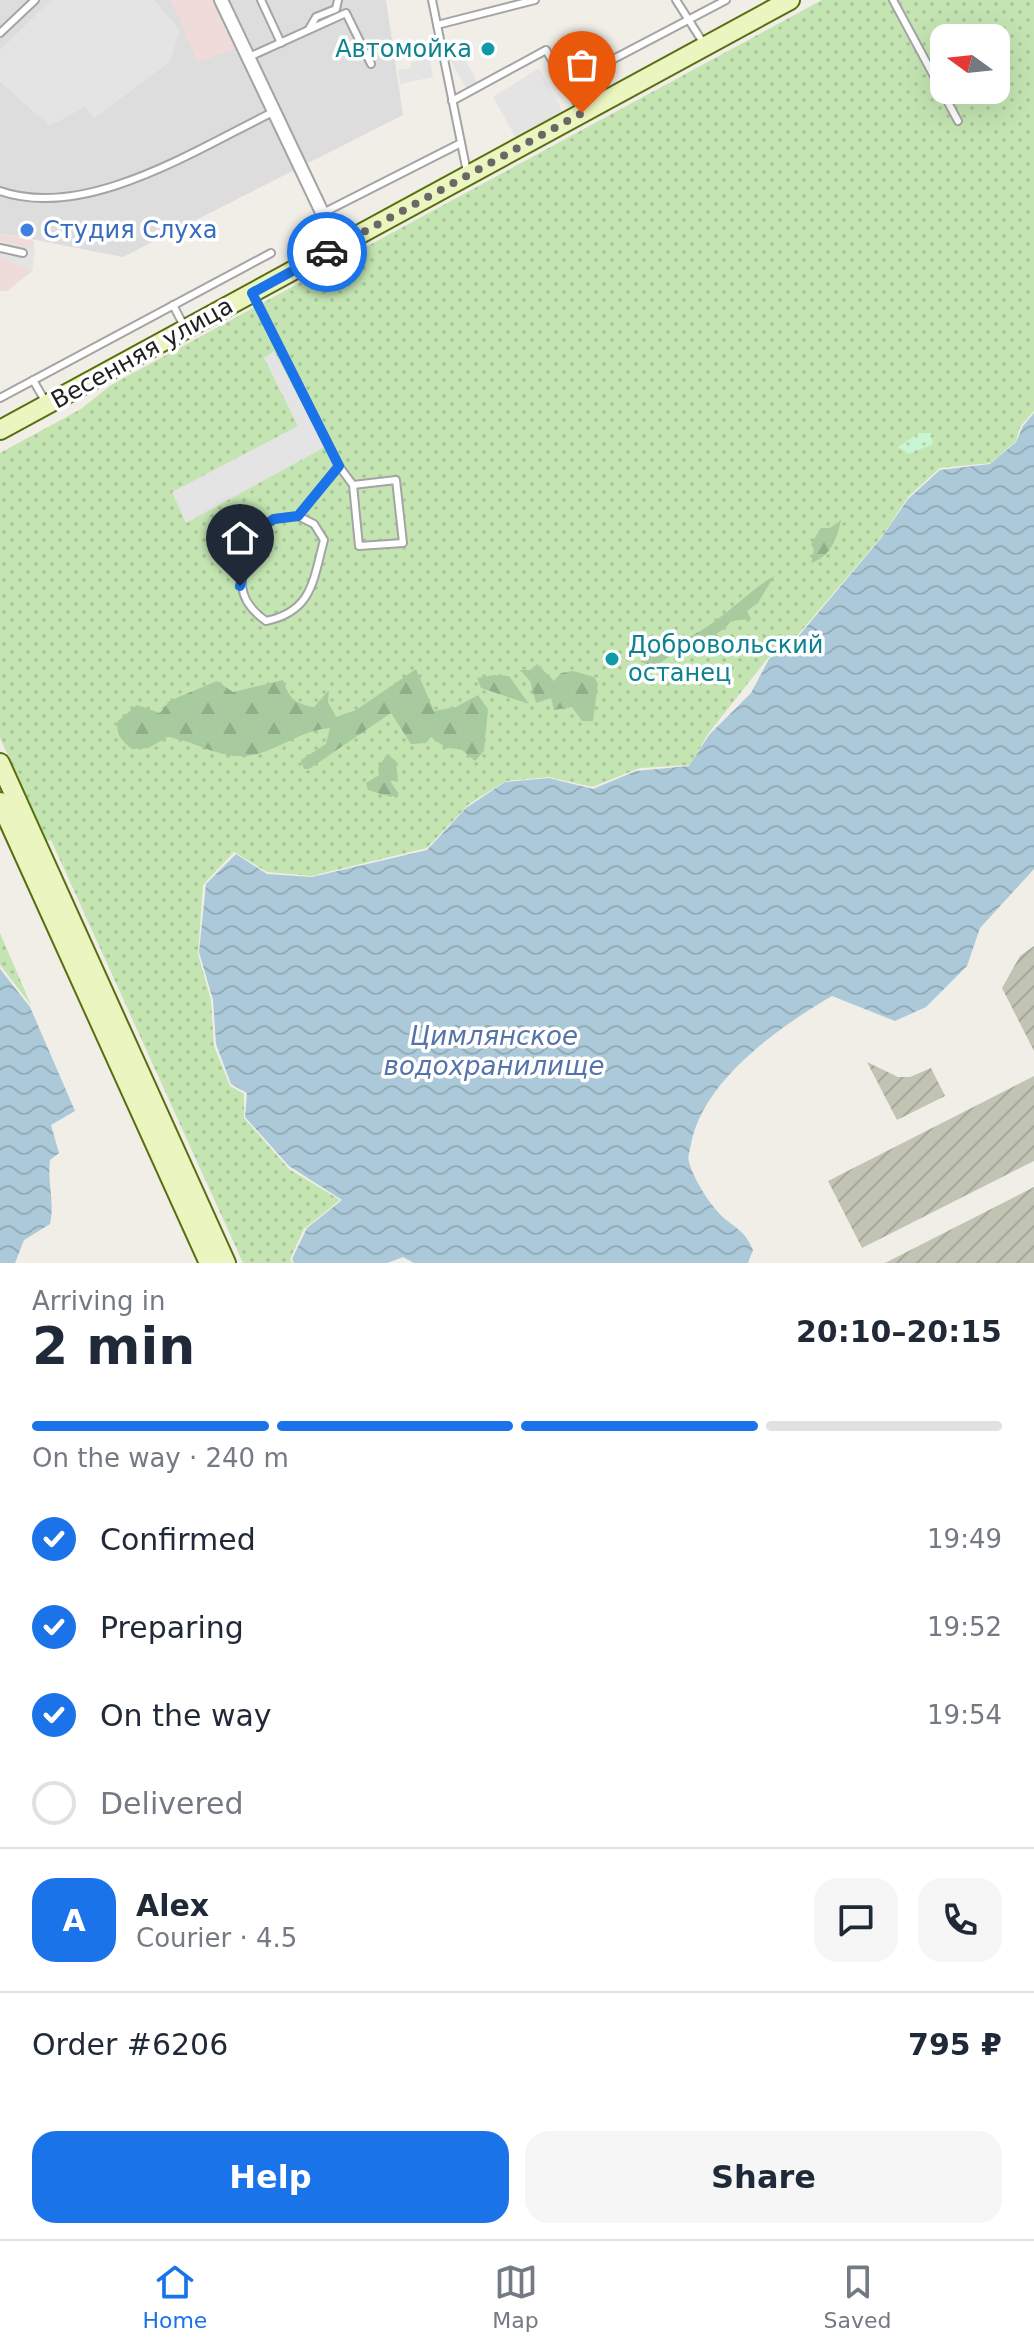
<!DOCTYPE html>
<html lang="en">
<head>
<meta charset="utf-8">
<style>
	:root { --surface:#fff; --page:#f6f6f7; --text:#1f2937; --muted:#747a83; --line:#e0e1e3; --accent:#1a73e8 }
	body { margin:0; font-family:"DejaVu Sans",sans-serif; background:var(--page); color:var(--text); height:100vh; display:flex; flex-direction:column; font-size:30px; white-space:nowrap }
	* { box-sizing:border-box; margin:0 }
	p { font-size:26px; color:var(--muted) }
	.icon { flex:none; width:44px; height:44px; fill:none; stroke:currentColor; stroke-width:2; stroke-linecap:round; stroke-linejoin:round }
	.map { position:relative; height:1263px; overflow:hidden }
	.sheet { display:flex; flex-direction:column; background:var(--surface); flex:1 }
	.sheet>* { flex:none }
	.needle { width:52px; rotate:285deg }
	.controls { position:absolute; left:930px; top:24px; display:grid; gap:16px }
	.controls a { display:grid; place-items:center; width:80px; height:80px; border-radius:16px; background:var(--surface); box-shadow:0 8px 32px #0002; font-size:40px }
	.pin { position:absolute; display:grid; place-items:center; width:68px; height:68px; color:#fff; margin:-82px -34px; border-radius:50% 50% 50% 0; rotate:-45deg; box-shadow:0 0 8px #0007 }
	.pin .icon { rotate:45deg }
	.courier { position:absolute; display:grid; place-items:center; width:80px; height:80px; margin:-40px; border:6px solid #1a73e8; border-radius:50%; background:#fff; color:#222; box-shadow:0 2px 10px #0007 }
	.summary em { font-style:normal; font-weight:700 }
	.summary div { display:flex; flex-direction:column-reverse }
	.summary { display:flex; align-items:center; justify-content:space-between; height:136px; padding:0 32px }
	h1 { font-size:52px; font-weight:700; line-height:60px }
	.bar { display:grid; grid-template-columns:repeat(4,1fr); gap:12px 8px; align-content:center; height:96px; padding:0 32px }
	.bar i { height:10px; border-radius:6px; background:var(--line) }
	.bar .selected { background:var(--accent) }
	.bar p { grid-column:span 4 }
	.line { display:flex; align-items:center; gap:20px; padding:0 32px; border-top:2px solid var(--line) }
	.line div { flex:1 }
	.round { display:grid; place-items:center; flex:none; width:84px; height:84px; border-radius:24px; background:var(--page) }
	ol { padding:0 32px; list-style:none }
	li { display:flex; align-items:center; gap:24px; height:88px }
	li p { margin-inline-start:auto }
	li .icon { padding:8px; border-radius:50%; background:var(--accent); color:#fff; stroke-width:4 }
	li:last-child { color:var(--muted) }
	li i { width:44px; height:44px; border:4px solid var(--line); border-radius:50% }
	.cta { display:flex; gap:16px; margin-top:auto; padding:16px 32px }
	.cta a { flex:1; height:92px; border-radius:24px; background:var(--accent); color:#fff; font-size:32px; font-weight:700; line-height:92px; text-align:center }
	.cta a+a { background:var(--page); color:var(--text) }
	.dock { display:flex; justify-content:space-around; align-items:center; height:112px; border-top:2px solid var(--line); background:var(--surface); font-size:22px; color:var(--muted) }
	.dock a { display:grid; justify-items:center; gap:4px }
	.dock .selected { color:var(--accent) }
	.map>svg:first-child { display:block }
	.residential { fill:#dedddd }
	.commercial { fill:#efdcd8 }
	.construction { fill:url(#construction-furrows) }
	.grass { fill:url(#grass-dots); fill-rule:evenodd }
	.forest { fill:url(#forest-firs) }
	.park { fill:url(#park-dots) }
	.parking { fill:#e4e4e4 }
	.water { fill:url(#water-waves) }
	.lines { fill:none; stroke-linecap:round; stroke-linejoin:round }
	.lane-casing { stroke:#a4a4a4; stroke-width:10 }
	.street-casing { stroke:#a4a4a4; stroke-width:16 }
	.secondary-casing { stroke:#586f0e; stroke-width:22 }
	.lane { stroke:#fff; stroke-width:6 }
	.street { stroke:#fff; stroke-width:12 }
	.secondary { stroke:#ebf5c0; stroke-width:18 }
	.done { stroke:#696866; stroke-width:8; stroke-dasharray:0 14.4 }
	.route { stroke:#1a73e8; stroke-width:10 }
	.culture-dot { fill:#0f9aa8; stroke:#fff; stroke-width:3 }
	.shop-dot { fill:#3f7fe0; stroke:#fff; stroke-width:3 }
	.labels { text-anchor:middle; stroke-width:7; stroke-linejoin:round; paint-order:stroke }
	.culture-label { font-size:24px; fill:#0d838f; stroke:#fff; text-anchor:end }
	.shop-label { font-size:24px; fill:#366cbe; stroke:#fff; text-anchor:start }
	.street-label { font-size:24px; fill:#202020; stroke:#fff }
	.water-label { font-size:26px; font-style:italic; fill:#5473a8; stroke:#fff }
</style>
</head>
<body>
<div class="map">
<svg width="1034" height="1263" viewBox="0 0 1034 1263">
	<defs>
		<pattern id="construction-furrows" width="10" height="10" patternUnits="userSpaceOnUse" patternTransform="scale(2)"><rect width="10" height="10" fill="#c1c4b3"/><path d="M-1 1l2-2M0 10L10 0M9 11l2-2" fill="none" stroke="#a6a89a"/></pattern>
		<pattern id="grass-dots" width="8" height="8" patternUnits="userSpaceOnUse" patternTransform="scale(2)"><rect width="8" height="8" fill="#c4e5b2"/><path d="M2 2h.1M6 6h.1" fill="none" stroke="#a8c499" stroke-width="1.8" stroke-linecap="round"/></pattern>
		<pattern id="forest-firs" width="22" height="20" patternUnits="userSpaceOnUse" patternTransform="scale(2)"><rect width="22" height="20" fill="#a7cb9f"/><path d="M5 1l3.5 6h-7zM16 11l3.5 6h-7z" fill="#8fae89"/></pattern>
		<pattern id="park-dots" width="8" height="8" patternUnits="userSpaceOnUse" patternTransform="scale(2)"><rect width="8" height="8" fill="#c9f5d2"/><path d="M2 2h.1M6 6h.1" fill="none" stroke="#acd2b4" stroke-width="1.8" stroke-linecap="round"/></pattern>
		<pattern id="water-waves" width="16" height="10" patternUnits="userSpaceOnUse" patternTransform="scale(2)"><rect width="16" height="10" fill="#abc9d9"/><path d="M0 5q4-4 8 0t8 0" fill="none" stroke="#93acba"/></pattern>
	</defs>
	<rect width="100%" height="100%" fill="#f0eee7"/>
	<polygon class="residential" points="0,0 386,0 403,115 123,257 0,233"/>
	<g class="commercial">
		<polygon points="171,0 217,0 238,47 198,63"/>
		<polygon points="0,233 34,241 32,271 7,291 0,291"/>
	</g>
	<g class="construction">
		<polygon points="1034,946 1034,1051 1002,988 1020,956"/>
		<polygon points="867,1062 898,1077 910,1077 931,1068 945,1096 897,1120"/>
		<polygon points="1034,1076 1034,1161 862,1248 828,1181"/>
		<polygon points="1034,1187 1034,1263 885,1263"/>
	</g>
	<g class="grass">
		<path d="M822 0H1034V411L1020 427 1016 441 991 463 940 468 908 497 883 535 796 637 768 658 708 734 690 765 640 768 592 787 549 777 506 781 469 804 427 848 311 876 267 872 234 852 203 885 198 954 211 1000 214 1046 230 1086 244 1094V1118L289 1169 340 1200 304 1229 290 1259 292 1263H243L51 840 47 841 0 738V453L81 409 111 385ZM944 38H996V90H944Z"/>
		<polygon points="0,933 31,1005 0,965"/>
	</g>
	<g class="forest">
		<path d="M841 520C837 539 830 557 811 563L814 550 811 544 821 528H830Z"/>
		<path d="M774 576 758 603 747 611 751 619 731 621C720 639 673 651 654 667L641 662 652 644C697 650 739 596 774 576Z"/>
		<polygon points="537,664 554,681 561,673 573,671 594,677 598,683 593,721 582,721 572,707 554,710 551,698 536,703 530,681 520,670 530,670"/>
		<path d="M416 669 434 711 456 707 478 695 488 709 484 751 475 761 461 749 446 748 431 737 426 743 411 744 391 713 309 769H304L301 760 326 744 330 728C300 730 277 752 247 756 220 759 195 741 168 737L148 748 132 749C122 741 115 734 118 721L137 705 160 713 169 701 217 681 233 692 283 680C289 698 295 704 314 707L329 690 328 702 336 717 356 710Z"/>
		<polygon points="495,675 509,676 529,704 481,688 477,678"/>
		<polygon points="387,754 396,761 398,780 390,781 399,794 391,797 368,790 366,783 379,775 378,768"/>
	</g>
	<polygon class="park" points="919,433 931,433 933,444 909,454 898,447"/>
	<g class="parking">
		<polygon points="51,0 154,0 180,30 170,62 94,118 85,107 50,126 0,82 0,50"/>
		<polygon points="458,46 477,82 466,88 446,52"/>
		<polygon points="428,52 433,77 400,84 398,70 411,68 411,62 422,60 421,53"/>
		<polygon points="539,68 563,112 516,138 493,97"/>
		<polygon points="0,241 35,249 32,271 0,257"/>
		<polygon points="274,351 325,447 186,523 172,492 298,426 264,358"/>
	</g>
	<g class="water">
		<path d="M1034 413V869L980 928 967 966 926 1007 895 1021 832 996C779 1027 703 1080 691 1144 690 1150 687 1157 689 1162 694 1180 711 1207 725 1219 739 1230 746 1233 753 1250L748 1263H414L403 1257 387 1263H294L292 1259 307 1228 342 1200 289 1166 245 1117 247 1093 231 1084 216 1044 213 1000 199 952 206 884 236 854 267 874 312 877 427 850 466 808 505 782 549 778 593 789 636 771 689 766 709 735 751 693 769 659 797 638 882 537 908 499 940 470 990 464 1016 442 1023 426Z"/>
		<path d="M0 969 30 1007 75 1111 51 1125 59 1153 50 1160C47 1182 55 1202 50 1224L24 1240 15 1263H0Z"/>
	</g>
	<g class="lines">
		<defs>
			<g id="lane">
				<polyline points="261,0 281,43"/>
				<polyline points="432,0 467,172"/>
				<polyline points="676,0 704,44"/>
				<polyline points="893,0 958,121"/>
				<polyline points="437,25 535,0"/>
				<polyline points="309,29 316,17 336,9 338,0"/>
				<polyline points="0,33 35,0"/>
				<polyline points="247,58 346,13 371,64"/>
				<polyline points="606,63 726,0"/>
				<polyline points="452,101 546,50 581,110"/>
				<path d="M0 191C86 221 197 149 273 112"/>
				<polyline points="321,214 461,143"/>
				<polyline points="0,248 23,253"/>
				<path d="M253 294 339 466 298 516 274 519 254 532C244 570 228 594 266 621 313 611 313 580 324 540L314 524 298 516"/>
				<polyline points="173,305 184,326"/>
				<polyline points="33,380 45,401"/>
				<polyline points="0,398 271,253"/>
				<polyline points="339,466 353,485 396,480 403,543 359,546 353,485"/>
			</g>
			<polyline id="street" points="221,0 338,246"/>
			<g id="secondary">
				<polyline points="0,430 790,0"/>
				<polyline points="0,763 226,1263"/>
				<polyline points="0,802 209,1263"/>
			</g>
		</defs>
		<use href="#lane" class="lane-casing"/>
		<use href="#street" class="street-casing"/>
		<use href="#secondary" class="secondary-casing"/>
		<use href="#lane" class="lane"/>
		<use href="#street" class="street"/>
		<use href="#secondary" class="secondary"/>
	</g>
	<g class="lines">
		<polyline class="done" points="327,252 582,113"/>
		<polyline class="route" points="240,586 254,532 274,519 298,516 339,466 252,293 327,252"/>
	</g>
	<g class="culture-dot">
		<circle cx="488" cy="49" r="8"/>
		<circle cx="612" cy="659" r="8"/>
	</g>
	<circle class="shop-dot" cx="27" cy="230" r="8"/>
	<g class="labels">
		<g class="culture-label">
			<text x="472" y="57">Автомойка</text>
			<text x="628" y="653" text-anchor="start">Добровольский<tspan x="628" dy="28">останец</tspan></text>
		</g>
		<g class="shop-label">
			<text x="43" y="238">Студия Слуха</text>
		</g>
		<g class="street-label">
			<text transform="translate(142 353) rotate(-29)" y="8">Весенняя улица</text>
		</g>
		<g class="water-label">
			<text x="494" y="1045">Цимлянское<tspan x="494" dy="30">водохранилище</tspan></text>
		</g>
	</g>
</svg>
<div class="controls">
<a><svg class="needle" viewBox="-14 -14 28 28"><path d="M0-13l5 13h-10z" fill="#e53935"/><path d="M0 13l5-13h-10z" fill="#747a83"/></svg></a>
</div>
<div class="pin" style="left:582px;top:113px;background:#ea580c"><svg class="icon" aria-label="bag" viewBox="0 0 24 24"><path d="M5 8h14l-1 12H6zM9 8a3 3 0 0 1 6 0"/></svg></div>
<div class="pin" style="left:240px;top:586px;background:#1f2937"><svg class="icon" aria-label="home" viewBox="0 0 24 24"><path d="M3 11l9-7 9 7M6 9v11h12V9"/></svg></div>
<div class="courier" style="left:327px;top:252px"><svg class="icon" aria-label="car" viewBox="0 0 24 24"><path d="M5 17H2v-5l4-1 3-4h7l3 4 3 1v5h-3M9 17h6M6 11h13"/><circle cx="7" cy="17" r="2"/><circle cx="17" cy="17" r="2"/></svg></div>
</div>
<section class="sheet">
<div class="summary"><div><h1>2 min</h1><p>Arriving in</p></div><em>20:10–20:15</em></div>
<div class="bar"><i class="selected"></i><i class="selected"></i><i class="selected"></i><i></i><p>On the way · 240 m</p></div>
<ol>
<li><svg class="icon" aria-label="check" viewBox="0 0 24 24"><path d="M5 12l5 5 9-10"/></svg>Confirmed<p>19:49</p></li>
<li><svg class="icon" aria-label="check" viewBox="0 0 24 24"><path d="M5 12l5 5 9-10"/></svg>Preparing<p>19:52</p></li>
<li><svg class="icon" aria-label="check" viewBox="0 0 24 24"><path d="M5 12l5 5 9-10"/></svg>On the way<p>19:54</p></li>
<li><i></i>Delivered</li>
</ol>
<div class="line" style="height:144px"><b class="round" style="background:var(--accent);color:#fff">A</b><div><b>Alex</b><p>Courier · 4.5</p></div><a class="round"><svg class="icon" aria-label="chat" viewBox="0 0 24 24"><path d="M4 5h16v11H9l-5 4z"/></svg></a><a class="round"><svg class="icon" aria-label="phone" viewBox="0 0 24 24"><path d="M5 4h4l2 5-3 2q2 4 5 5l2-3 5 2v4C11 20 4 13 5 4z"/></svg></a></div>
<div class="line" style="height:104px"><div>Order #6206</div><b>795 ₽</b></div>
<div class="cta"><a>Help</a><a>Share</a></div>
</section>
<nav class="dock">
<a class="selected"><svg class="icon" aria-label="home" viewBox="0 0 24 24"><path d="M3 11l9-7 9 7M6 9v11h12V9"/></svg>Home</a>
<a><svg class="icon" aria-label="map" viewBox="0 0 24 24"><path d="M3 6l6-2 6 2 6-2v14l-6 2-6-2-6 2zM9 4v14M15 6v14"/></svg>Map</a>
<a><svg class="icon" aria-label="saved" viewBox="0 0 24 24"><path d="M7 4h10v16l-5-4-5 4z"/></svg>Saved</a>
</nav>
</body>
</html>
